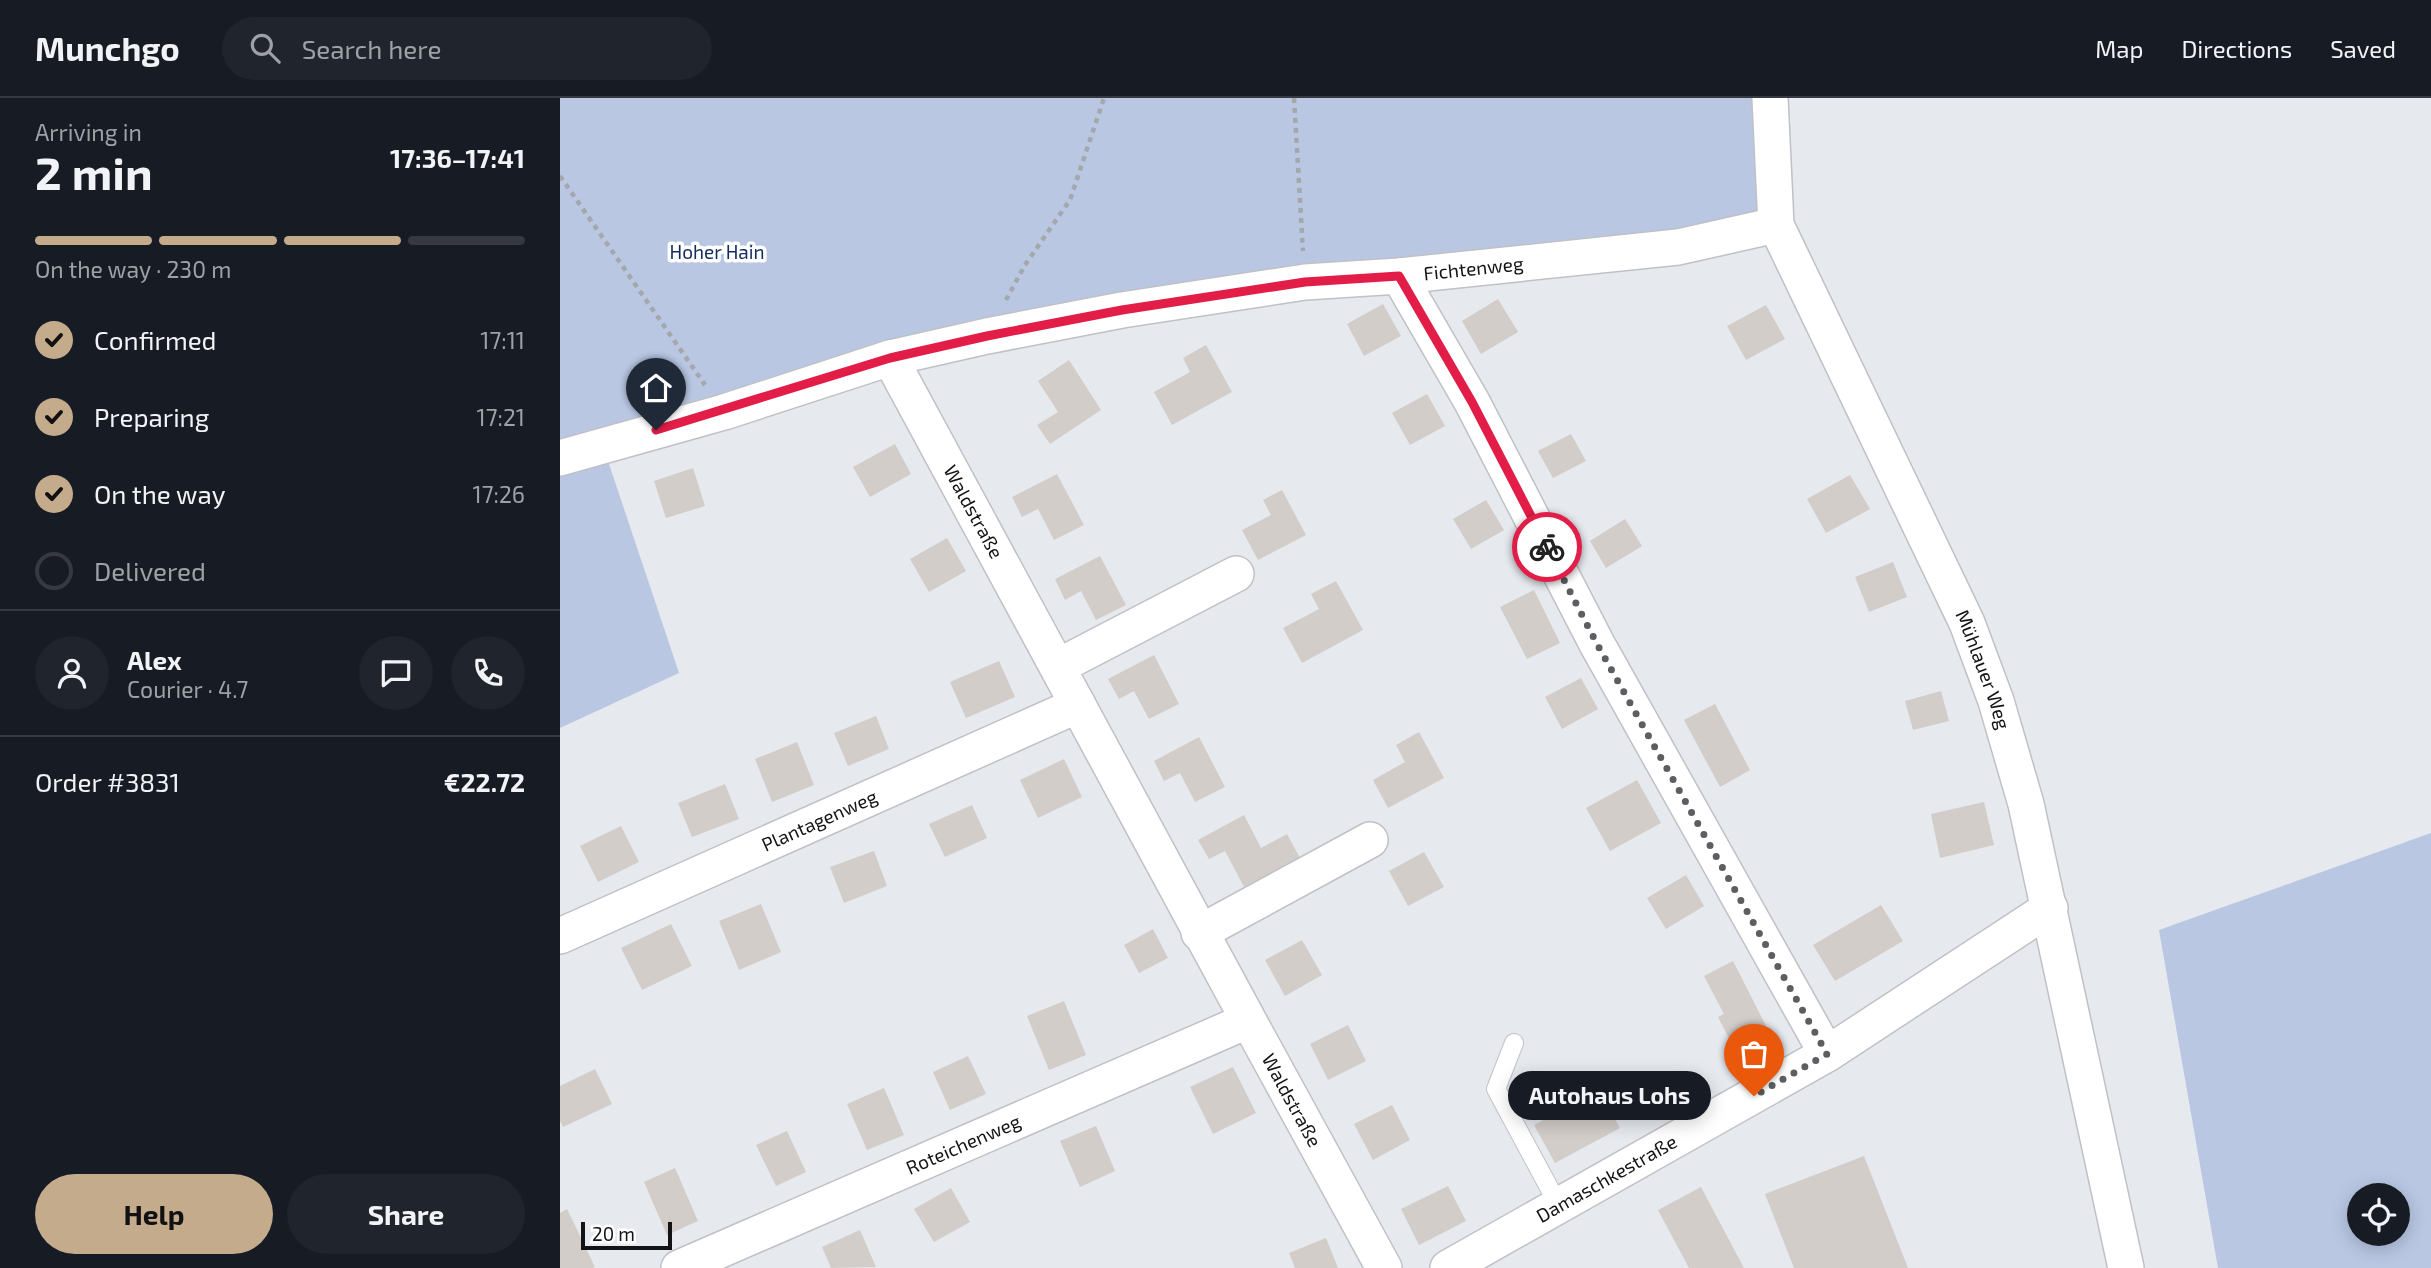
<!DOCTYPE html>
<html lang="en">
<head>
<meta charset="utf-8">
<style>
	:root { --surface:#171b24; --page:#20242c; --text:#f1f3f6; --muted:#9ea1a6; --line:#363941; --accent:#c3ab8b }
	body { margin:0; font-family:"Exo 2",sans-serif; background:var(--page); color:var(--text); height:100vh; display:flex; flex-direction:column; font-size:26px; white-space:nowrap }
	* { box-sizing:border-box; margin:0 }
	p { font-size:23px; color:var(--muted) }
	.icon { flex:none; width:38px; height:38px; fill:none; stroke:currentColor; stroke-width:2; stroke-linecap:round; stroke-linejoin:round }
	.map { position:relative; flex:1; overflow:hidden }
	.sheet { display:flex; flex-direction:column; background:var(--surface); width:560px }
	.sheet>* { flex:none }
	.buttons { position:absolute; left:1787px; top:1085px; display:grid; gap:14px }
	.buttons a { display:grid; place-items:center; width:63px; height:63px; border-radius:50%; background:var(--surface); box-shadow:0 4px 18px #0003; font-size:35px }
	.scale { position:absolute; left:21px; bottom:18px; width:91px; box-sizing:border-box; padding-left:7px; border:4px solid #121315; border-top:0; font-size:19px; line-height:24px; white-space:nowrap; color:#121315; -webkit-text-stroke:5px #fff; paint-order:stroke }
	.pin { position:absolute; display:grid; place-items:center; width:60px; height:60px; color:#fff; margin:-72px -30px; border-radius:50% 50% 50% 0; rotate:-45deg; box-shadow:0 0 7px #0007 }
	.pin .icon { rotate:45deg }
	.courier { position:absolute; display:grid; place-items:center; width:70px; height:70px; margin:-35px; border:5px solid #e11d48; border-radius:50%; background:#fff; color:#222; box-shadow:0 2px 9px #0007 }
	.bubble { position:absolute; height:49px; border-radius:24px; background:var(--surface); box-shadow:0 4px 18px #0003; font-size:23px; font-weight:700; line-height:49px; text-align:center }
	.summary em { font-style:normal; font-weight:700 }
	.summary div { display:flex; flex-direction:column-reverse }
	.summary { display:flex; align-items:center; justify-content:space-between; height:119px; padding:0 35px }
	h1 { font-size:46px; font-weight:700; line-height:52px }
	.bar { display:grid; grid-template-columns:repeat(4,1fr); gap:10px 7px; align-content:center; height:84px; padding:0 35px }
	.bar i { height:9px; border-radius:5px; background:var(--line) }
	.bar .active { background:var(--accent) }
	.bar p { grid-column:span 4 }
	.line { display:flex; align-items:center; gap:18px; padding:0 35px; border-top:2px solid var(--line) }
	.line div { flex:1 }
	.round { display:grid; place-items:center; flex:none; width:74px; height:74px; border-radius:37px; background:var(--page) }
	ol { padding:0 35px; list-style:none }
	li { display:flex; align-items:center; gap:21px; height:77px }
	li p { margin-inline-start:auto }
	li .icon { padding:7px; border-radius:50%; background:var(--accent); color:#111; stroke-width:4 }
	li:last-child { color:var(--muted) }
	li i { width:38px; height:38px; border:4px solid var(--line); border-radius:50% }
	.action { display:flex; gap:14px; margin-top:auto; padding:14px 35px }
	.action a { flex:1; height:80px; border-radius:42px; background:var(--accent); color:#111; font-size:28px; font-weight:700; line-height:80px; text-align:center }
	.action a+a { background:var(--page); color:var(--text) }
	header { display:flex; align-items:center; gap:42px; box-sizing:border-box; height:98px; padding:0 35px; background:var(--surface); border-bottom:2px solid var(--line) }
	header strong { font-size:33px }
	nav { display:flex; gap:38px; margin-inline-start:auto; font-size:24px }
	.search { width:490px; height:63px; background:var(--page); display:flex; align-items:center; gap:18px; box-sizing:border-box; padding:0 24px; border-radius:38px; color:var(--muted); font-size:26px }
	main { display:flex; flex:1; min-height:0 }
	.map>svg:first-child { display:block }
	.green { fill:#b9c7e3; fill-rule:evenodd }
	.building { fill:#d2cdc9 }
	.lines { fill:none; stroke-linecap:round; stroke-linejoin:round }
	.service-casing { stroke:#bfc1c7; stroke-width:20 }
	.minor-casing { stroke:#bfc1c7; stroke-width:38 }
	.path { stroke:#a4a7ab; stroke-width:4.5; stroke-dasharray:5 5; stroke-linecap:butt }
	.service { stroke:#fff; stroke-width:18 }
	.minor { stroke:#fff; stroke-width:35 }
	.done { stroke:#5c5e61; stroke-width:7; stroke-dasharray:0 12.6 }
	.route { stroke:#e11d48; stroke-width:9 }
	.labels { text-anchor:middle; stroke-width:7; stroke-linejoin:round; paint-order:stroke }
	.park-label { font-size:19px; fill:#152b5d; stroke:#fff }
	.street-label { font-size:19px; fill:#121315; stroke:#fff }
</style>
</head>
<body>
<header>
<strong>Munchgo</strong>
<div class="search"><svg class="icon" aria-label="search" viewBox="0 0 24 24"><circle cx="10" cy="10" r="6"/><path d="M15 15l6 6"/></svg>Search here</div>
<nav><a>Map</a><a>Directions</a><a>Saved</a></nav>
</header>
<main>
<section class="sheet">
<div class="summary"><div><h1>2 min</h1><p>Arriving in</p></div><em>17:36–17:41</em></div>
<div class="bar"><i class="active"></i><i class="active"></i><i class="active"></i><i></i><p>On the way · 230 m</p></div>
<ol>
<li><svg class="icon" aria-label="check" viewBox="0 0 24 24"><path d="M5 12l5 5 9-10"/></svg>Confirmed<p>17:11</p></li>
<li><svg class="icon" aria-label="check" viewBox="0 0 24 24"><path d="M5 12l5 5 9-10"/></svg>Preparing<p>17:21</p></li>
<li><svg class="icon" aria-label="check" viewBox="0 0 24 24"><path d="M5 12l5 5 9-10"/></svg>On the way<p>17:26</p></li>
<li><i></i>Delivered</li>
</ol>
<div class="line" style="height:126px"><a class="round"><svg class="icon" aria-label="person" viewBox="0 0 24 24"><circle cx="12" cy="8" r="4"/><path d="M4 21q1-7 8-7t8 7"/></svg></a><div><b>Alex</b><p>Courier · 4.7</p></div><a class="round"><svg class="icon" aria-label="chat" viewBox="0 0 24 24"><path d="M4 5h16v11H9l-5 4z"/></svg></a><a class="round"><svg class="icon" aria-label="phone" viewBox="0 0 24 24"><path d="M5 4h4l2 5-3 2q2 4 5 5l2-3 5 2v4C11 20 4 13 5 4z"/></svg></a></div>
<div class="line" style="height:91px"><div>Order #3831</div><b>€22.72</b></div>
<div class="action"><a>Help</a><a>Share</a></div>
</section>
<div class="map">
<svg width="1871" height="1170" viewBox="0 0 1871 1170">
	<rect width="100%" height="100%" fill="#e6e9ee"/>
	<g class="green">
		<polygon points="0,0 1201,0 1216,127 562,212 0,355"/>
		<polygon points="46,357 119,575 0,630 0,371"/>
		<path d="M1871 735V1170H1658L1599 832ZM1799 1097H1838V1136H1799Z"/>
	</g>
	<g class="building">
		<polygon points="938,201 958,234 921,256 902,223"/>
		<polygon points="823,206 841,238 804,258 787,226"/>
		<polygon points="1206,207 1225,241 1186,262 1167,228"/>
		<polygon points="646,247 672,294 612,327 594,294 630,274 623,260"/>
		<polygon points="509,262 541,312 490,346 477,327 498,314 478,283"/>
		<polygon points="867,296 885,328 850,347 832,315"/>
		<polygon points="1011,336 1026,363 993,380 978,353"/>
		<polygon points="335,346 351,376 310,399 293,369"/>
		<polygon points="133,370 145,408 106,420 94,383"/>
		<polygon points="497,376 524,427 494,442 478,411 462,419 452,399"/>
		<polygon points="1290,377 1310,411 1266,435 1247,401"/>
		<polygon points="722,392 746,437 698,462 682,432 711,417 703,402"/>
		<polygon points="926,402 944,432 911,451 893,421"/>
		<polygon points="1065,421 1082,448 1046,470 1030,443"/>
		<polygon points="387,440 406,473 369,494 350,461"/>
		<polygon points="540,458 566,507 536,522 521,493 505,502 495,481"/>
		<polygon points="1333,464 1347,499 1309,514 1295,479"/>
		<polygon points="776,483 803,532 742,565 723,530 759,511 751,496"/>
		<polygon points="974,492 1000,545 967,561 940,509"/>
		<polygon points="594,557 619,606 589,621 574,593 559,601 548,581"/>
		<polygon points="439,563 455,599 406,620 390,584"/>
		<polygon points="1021,580 1038,611 1002,631 985,599"/>
		<polygon points="1381,593 1389,623 1353,632 1345,603"/>
		<polygon points="1155,606 1190,672 1160,689 1124,622"/>
		<polygon points="316,618 329,651 288,668 274,635"/>
		<polygon points="859,634 884,680 828,710 813,682 845,664 836,647"/>
		<polygon points="639,639 665,689 635,704 620,675 604,683 594,663"/>
		<polygon points="237,644 254,687 212,704 195,661"/>
		<polygon points="504,661 522,699 478,720 460,682"/>
		<polygon points="1077,682 1101,725 1050,753 1026,710"/>
		<polygon points="165,686 179,721 132,739 118,705"/>
		<polygon points="1424,704 1434,747 1380,760 1371,716"/>
		<polygon points="412,707 427,740 385,759 369,726"/>
		<polygon points="684,717 701,750 727,736 740,760 684,789 665,753 649,761 638,742"/>
		<polygon points="61,728 79,764 38,784 20,748"/>
		<polygon points="314,753 327,788 284,805 270,769"/>
		<polygon points="864,754 884,789 848,808 829,773"/>
		<polygon points="1126,777 1144,808 1106,831 1087,800"/>
		<polygon points="201,806 221,854 179,872 159,823"/>
		<polygon points="1321,807 1343,843 1275,883 1253,847"/>
		<polygon points="111,826 132,868 82,892 61,850"/>
		<polygon points="593,831 608,860 579,875 564,847"/>
		<polygon points="742,842 762,877 725,898 705,862"/>
		<polygon points="1173,863 1206,928 1172,946 1158,919 1164,916 1144,878"/>
		<polygon points="504,903 526,957 489,972 467,918"/>
		<polygon points="788,927 806,963 768,982 750,946"/>
		<polygon points="408,958 426,996 390,1012 373,974"/>
		<polygon points="673,969 696,1015 653,1036 630,989"/>
		<polygon points="35,971 52,1006 3,1029 0,1023 0,988"/>
		<polygon points="324,990 344,1037 307,1052 287,1006"/>
		<polygon points="1039,992 1060,1030 995,1065 974,1027"/>
		<polygon points="832,1007 850,1042 813,1062 794,1026"/>
		<polygon points="536,1028 555,1073 520,1089 500,1043"/>
		<polygon points="227,1033 246,1074 216,1088 196,1047"/>
		<polygon points="1304,1058 1348,1170 1234,1170 1205,1096"/>
		<polygon points="115,1070 138,1123 107,1137 84,1084"/>
		<polygon points="888,1088 906,1123 859,1147 841,1111"/>
		<polygon points="1141,1089 1184,1170 1129,1170 1098,1112"/>
		<polygon points="391,1090 410,1124 374,1144 354,1111"/>
		<polygon points="7,1111 35,1169 33,1170 0,1170 0,1115"/>
		<polygon points="300,1132 316,1169 271,1170 262,1149"/>
		<polygon points="766,1140 778,1170 735,1170 729,1155"/>
	</g>
	<g class="lines">
		<defs>
			<polyline id="service" points="954,945 936,991 999,1108"/>
			<g id="minor">
				<path id="s1" d="M1210 0 1216 127 1407 525 1436 603 1466 706 1566 1170"/>
				<polyline points="839,178 912,304 1037,546 1267,956"/>
				<path id="s2" d="M330 260C496 563 657 868 824 1170"/>
				<path id="s3" d="M0 360 164 314 330 260 427 238 562 212 745 184 839 178 1118 149 1216 127"/>
				<polyline points="499,568 676,476"/>
				<polyline points="639,835 810,742"/>
				<path id="s4" d="M0 838 518 607"/>
				<path id="s5" d="M119 1170 687 923"/>
				<path id="s6" d="M888 1170 1267 956 1490 810"/>
			</g>
		</defs>
		<use href="#service" class="service-casing"/>
		<use href="#minor" class="minor-casing"/>
		<g class="path">
			<polyline points="734,0 743,153"/>
			<polyline points="0,78 145,287"/>
			<polyline points="446,202 465,167 510,102 544,0"/>
		</g>
		<use href="#service" class="service"/>
		<use href="#minor" class="minor"/>
	</g>
	<g class="lines">
		<polyline class="done" points="987,449 1037,546 1267,956 1194,998"/>
		<polyline class="route" points="96,332 330,260 427,238 562,212 745,184 839,178 912,304 987,449"/>
	</g>
	<g class="labels">
		<g class="park-label">
			<text x="157" y="161">Hoher Hain</text>
		</g>
		<g class="street-label">
			<text dy="7" stroke="none"><textPath href="#s3" startOffset="936">Fichtenweg</textPath></text>
			<text dy="7" stroke="none"><textPath href="#s2" startOffset="175">Waldstraße</textPath></text>
			<text dy="7" stroke="none"><textPath href="#s1" startOffset="618">Mühlauer Weg</textPath></text>
			<text dy="7" stroke="none"><textPath href="#s4" startOffset="284">Plantagenweg</textPath></text>
			<text dy="7" stroke="none"><textPath href="#s2" startOffset="844">Waldstraße</textPath></text>
			<text dy="7" stroke="none"><textPath href="#s5" startOffset="310">Roteichenweg</textPath></text>
			<text dy="7" stroke="none"><textPath href="#s6" startOffset="182">Damaschkestraße</textPath></text>
		</g>
	</g>
</svg>
<div class="buttons">
<a><svg class="icon" aria-label="locate" viewBox="0 0 24 24"><circle cx="12" cy="12" r="6"/><path d="M12 2v4M12 18v4M2 12h4M18 12h4"/></svg></a>
</div>
<div class="scale">20 m</div>
<div class="pin" style="left:1194px;top:998px;background:#ea580c"><svg class="icon" aria-label="bag" viewBox="0 0 24 24"><path d="M5 8h14l-1 12H6zM9 8a3 3 0 0 1 6 0"/></svg></div>
<div class="pin" style="left:96px;top:332px;background:#1f2937"><svg class="icon" aria-label="home" viewBox="0 0 24 24"><path d="M3 11l9-7 9 7M6 9v11h12V9"/></svg></div>
<div class="courier" style="left:987px;top:449px"><svg class="icon" aria-label="bike" viewBox="0 0 24 24"><circle cx="6" cy="16" r="4"/><circle cx="18" cy="16" r="4"/><path d="M6 16l4-8h5l3 8M10 8l3 8H6M13 5h3"/></svg></div>
<div class="bubble" style="left:948px;top:973px;width:203px">Autohaus Lohs</div>
</div>
</main>
</body>
</html>
